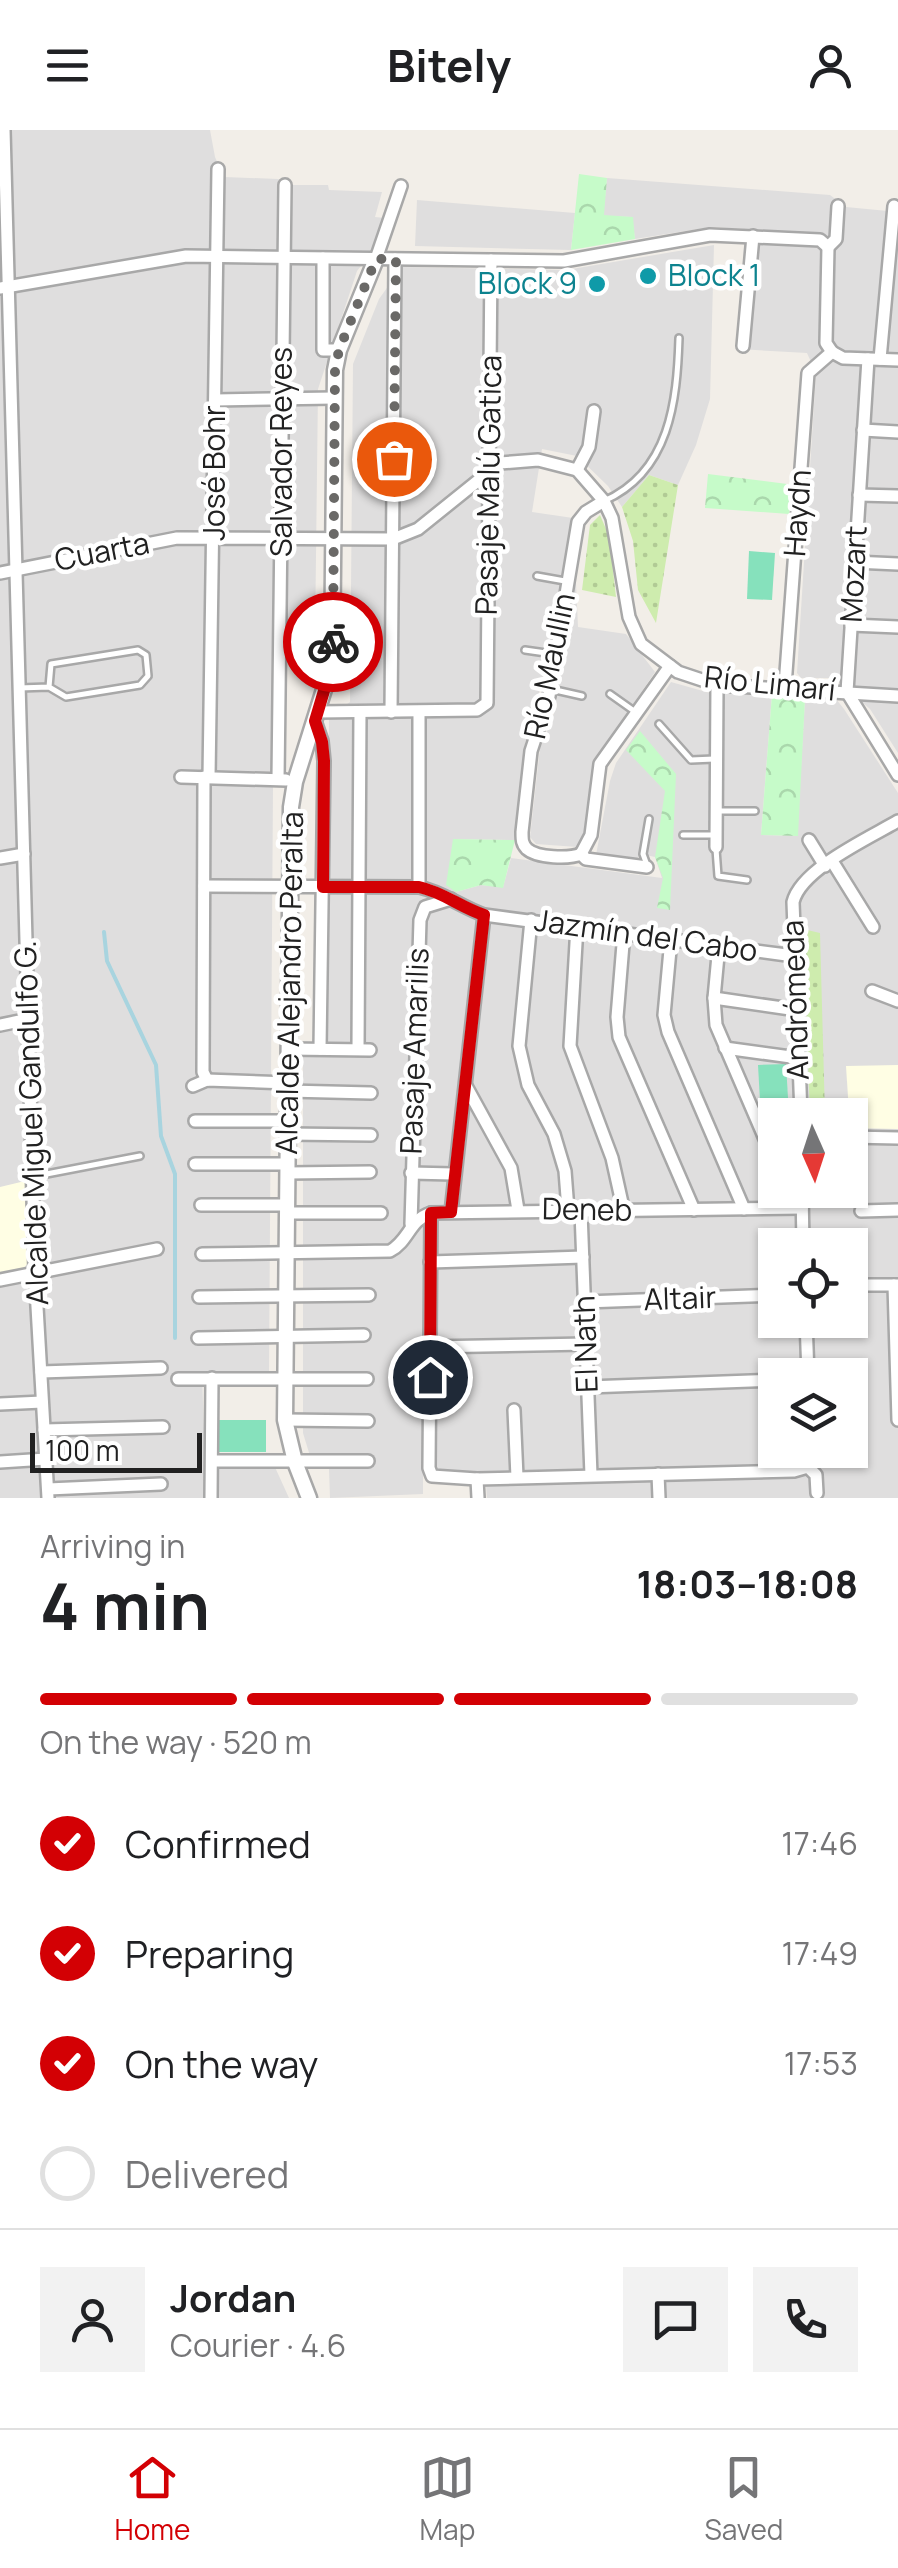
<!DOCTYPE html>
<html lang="en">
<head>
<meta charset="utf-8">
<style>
	:root { --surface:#fff; --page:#f2f2f2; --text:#202124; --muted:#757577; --line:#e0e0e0; --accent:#d30004 }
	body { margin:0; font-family:Manrope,sans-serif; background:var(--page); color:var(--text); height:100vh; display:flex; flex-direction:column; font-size:38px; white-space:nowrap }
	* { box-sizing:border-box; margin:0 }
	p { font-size:32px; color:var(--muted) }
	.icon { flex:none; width:55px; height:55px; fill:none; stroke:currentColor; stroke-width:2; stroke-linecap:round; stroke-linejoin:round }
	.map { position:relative; height:1368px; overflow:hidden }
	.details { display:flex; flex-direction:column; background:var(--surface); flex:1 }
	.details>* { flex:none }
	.needle { width:65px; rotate:177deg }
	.buttons { position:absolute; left:758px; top:968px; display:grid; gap:20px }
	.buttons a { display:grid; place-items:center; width:110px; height:110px; border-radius:0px; background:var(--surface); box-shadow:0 2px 8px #0004; font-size:50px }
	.scale { position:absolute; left:30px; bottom:25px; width:172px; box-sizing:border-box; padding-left:10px; border:5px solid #212121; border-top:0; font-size:28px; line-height:35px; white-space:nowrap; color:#212121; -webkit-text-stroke:8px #fff; paint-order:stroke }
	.pin { position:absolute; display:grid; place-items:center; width:85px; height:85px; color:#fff; margin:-42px; border:5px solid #fff; border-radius:50%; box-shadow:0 2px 10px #0007 }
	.courier { position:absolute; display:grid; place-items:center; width:100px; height:100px; margin:-50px; border:8px solid #d30004; border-radius:50%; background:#fff; color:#222; box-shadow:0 2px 12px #0007 }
	.headline em { font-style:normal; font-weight:700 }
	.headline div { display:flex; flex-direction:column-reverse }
	.headline { display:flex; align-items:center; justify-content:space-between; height:170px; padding:0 40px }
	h1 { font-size:65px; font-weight:700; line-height:75px }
	.bar { display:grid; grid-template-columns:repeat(4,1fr); gap:15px 10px; align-content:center; height:120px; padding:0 40px }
	.bar i { height:12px; border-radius:8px; background:var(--line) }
	.bar .on { background:var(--accent) }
	.bar p { grid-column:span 4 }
	.line { display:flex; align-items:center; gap:25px; padding:0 40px; border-top:2px solid var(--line) }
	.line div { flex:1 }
	.round { display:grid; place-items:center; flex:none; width:105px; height:105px; border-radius:0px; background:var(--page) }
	ol { padding:0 40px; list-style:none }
	li { display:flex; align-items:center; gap:30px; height:110px }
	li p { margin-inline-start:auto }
	li .icon { padding:10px; border-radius:50%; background:var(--accent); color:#fff; stroke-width:4 }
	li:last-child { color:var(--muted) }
	li i { width:55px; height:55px; border:5px solid var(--line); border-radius:50% }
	header { display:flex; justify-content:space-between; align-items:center; height:130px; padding:0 40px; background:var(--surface); font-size:45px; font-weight:700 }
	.tab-bar { display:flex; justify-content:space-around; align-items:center; height:140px; border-top:2px solid var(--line); background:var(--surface); font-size:28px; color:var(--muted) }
	.tab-bar a { display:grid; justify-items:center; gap:5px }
	.tab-bar .on { color:var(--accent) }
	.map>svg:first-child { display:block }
	.residential { fill:#dfdede; fill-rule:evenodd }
	.education { fill:#fffee4 }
	.grass { fill:url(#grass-dots) }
	.park { fill:url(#park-crowns) }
	.pitch { fill:#86e1bc }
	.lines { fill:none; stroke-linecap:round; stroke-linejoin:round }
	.stream { stroke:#a8d4df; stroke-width:4 }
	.service-casing { stroke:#a8a8a8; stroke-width:10 }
	.minor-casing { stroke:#a8a8a8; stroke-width:16 }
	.tertiary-casing { stroke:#a8a8a8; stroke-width:19 }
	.service { stroke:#fff; stroke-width:5 }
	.minor { stroke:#fff; stroke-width:11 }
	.tertiary { stroke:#fff; stroke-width:14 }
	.done { stroke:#6a6967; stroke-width:10; stroke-dasharray:0 18 }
	.route { stroke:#d30004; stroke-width:12 }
	.culture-dot { fill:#0f9aa8; stroke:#fff; stroke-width:4 }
	.labels { text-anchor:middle; stroke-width:9; stroke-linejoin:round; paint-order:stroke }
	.culture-label { font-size:30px; fill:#0d838f; stroke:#fff; text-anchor:start }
	.street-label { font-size:30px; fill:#212121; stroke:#fff }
</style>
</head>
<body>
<header><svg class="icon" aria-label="menu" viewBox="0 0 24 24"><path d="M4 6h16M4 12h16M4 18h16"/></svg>Bitely<svg class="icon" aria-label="person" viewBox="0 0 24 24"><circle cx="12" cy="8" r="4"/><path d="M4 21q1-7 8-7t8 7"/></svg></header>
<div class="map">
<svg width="898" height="1368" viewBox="0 0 898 1368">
	<defs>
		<pattern id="grass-dots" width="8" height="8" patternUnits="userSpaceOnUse" patternTransform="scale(2.5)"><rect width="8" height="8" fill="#ceecae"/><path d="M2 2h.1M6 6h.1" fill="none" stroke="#b1ca95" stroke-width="1.8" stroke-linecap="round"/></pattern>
		<pattern id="park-crowns" width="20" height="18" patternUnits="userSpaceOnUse" patternTransform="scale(2.5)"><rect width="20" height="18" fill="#c6fbc9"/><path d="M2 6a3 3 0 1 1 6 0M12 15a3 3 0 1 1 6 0" fill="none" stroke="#aad7ac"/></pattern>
	</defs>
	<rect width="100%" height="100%" fill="#f2eee8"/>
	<g class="residential">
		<polygon points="0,0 210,0 215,27 224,47 278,49 292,55 328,55 329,60 382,62 375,87 385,88 377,116 357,141 318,259 315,509 274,510 269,1241 202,1243 205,1335 274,1335 289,1368 0,1368"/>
		<polygon points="607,48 830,65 846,77 898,82 898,623 870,579 834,548 801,548 797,543 816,243 807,223 738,219 745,99 711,97 635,109 632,87 603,86"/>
		<polygon points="417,70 575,83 571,120 415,116"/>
		<path d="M714 115 710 269 696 315 678 355 649 345 622 377 608 356 577 326 542 319 532 382 573 388 578 497 626 504 655 542 595 631 584 710 577 717 536 714 530 707 540 618 557 576 546 537 524 618 515 710 453 709 456 762 481 755 503 757 511 728 662 748 655 727 641 724 636 730 596 725 610 651 616 633 671 552 710 563 772 564 761 705 797 706 805 569H836L844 579 898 663V1368H487L485 1343 423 1344V1364L330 1368 329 1339 310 1326 303 1303V926L327 925 329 588 350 572 353 234 379 169 402 137 566 140ZM775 985H850V1060H775ZM775 1115H850V1190H775ZM775 1245H850V1320H775Z"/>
	</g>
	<g class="education">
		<polygon points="898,935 898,999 850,998 846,936"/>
		<polygon points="25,1051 28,1133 22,1140 0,1144 0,1057"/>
	</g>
	<g class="grass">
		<polygon points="649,345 678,355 656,493 638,460 633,411 622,377"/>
		<polygon points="600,385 609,406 616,467 582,460 590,395"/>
		<polygon points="803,799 820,803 825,985 810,985"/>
	</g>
	<g class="park">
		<polygon points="579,44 607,48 604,85 633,87 635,109 571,120"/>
		<polygon points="708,344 795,355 789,384 705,378"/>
		<polygon points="772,564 805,569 798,706 761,705"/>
		<polygon points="640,601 676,644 670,780 657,778 663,748 655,727 665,661 626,620"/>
		<polygon points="453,709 515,710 503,758 481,755 456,762 446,755"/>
	</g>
	<g class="pitch">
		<polygon points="749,421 775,423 772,470 747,469"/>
		<polygon points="786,934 789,985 761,989 758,935"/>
		<rect x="217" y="1290" width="49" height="32"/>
	</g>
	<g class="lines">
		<polyline class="stream" points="104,802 107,831 156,935 161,1006 175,1044 175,1208"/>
		<defs>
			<g id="service">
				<path d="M604 371C670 342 677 271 679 208"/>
				<polyline points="537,446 565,451"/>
				<polyline points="525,520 553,524"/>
				<polyline points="19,558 49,557 66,567 140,555 148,546 146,525 138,520 51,534 49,557"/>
				<polyline points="551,559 582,566"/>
				<polyline points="610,564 634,581"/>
				<polyline points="659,594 691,630 714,629"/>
				<polyline points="718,681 755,681"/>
				<polyline points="683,705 715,705"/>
				<polyline points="716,719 718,746 747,750"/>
				<polyline points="647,735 643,724 649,689"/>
				<polyline points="36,1046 140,1026"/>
			</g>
			<g id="minor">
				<polyline points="4,0 35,1142 48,1368"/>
				<polyline points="828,117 826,213 832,222"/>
				<polyline points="828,117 836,109 838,76"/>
				<polyline points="323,128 323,220 339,220"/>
				<polyline points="376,129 401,56"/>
				<polyline points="0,158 186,126 564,131 710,105 820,110 828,117"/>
				<polyline points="743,216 753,106"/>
				<polyline points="832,222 843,228 898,230"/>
				<polyline points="868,229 847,562 898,645"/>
				<polyline points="880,229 894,76"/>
				<polyline points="215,270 334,268"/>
				<polyline points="863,300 898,302"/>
				<polyline points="577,340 589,317 594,281"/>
				<polyline points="859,365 898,366"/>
				<polyline points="854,432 898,434"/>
				<polyline points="0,443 177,408 393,409 418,399 500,333 538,330 577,340 604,371 612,388 629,487 641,514 678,542 717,555 898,566"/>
				<polyline points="851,495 898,497"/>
				<polyline points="785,556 808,243 832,222"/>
				<polyline points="317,582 477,580 487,573 491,130"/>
				<polyline points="391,582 395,129"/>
				<polyline points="315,591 322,611 324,631 320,919"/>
				<polyline points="181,647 286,650"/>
				<polyline points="204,647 203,942 207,950"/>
				<polyline points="209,647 218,39"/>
				<polyline points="278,649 285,55"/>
				<polyline points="809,710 825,736"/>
				<polyline points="716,717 717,555"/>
				<path d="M581 724C569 729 537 728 527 719 522 714 522 710 522 702L531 621 549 566 578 392 586 382 604 371"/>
				<polyline points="581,724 591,705 600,634 670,536"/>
				<polyline points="581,724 586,729 647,737"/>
				<polyline points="0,728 24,724"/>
				<polyline points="832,731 873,797"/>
				<path d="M204 756 419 757C443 762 461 777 484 785L794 826"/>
				<polyline points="419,757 419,582"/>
				<polyline points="531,790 519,916 528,955 554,1004 565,1041 568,1080"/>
				<polyline points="577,796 570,916 612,1028 624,1082"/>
				<polyline points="624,802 617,887 619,907 694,1080"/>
				<polyline points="671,809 664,885 668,902 744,1079"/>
				<polyline points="719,815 714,868 716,895 775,1032"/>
				<polyline points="872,861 898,871"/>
				<polyline points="714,868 797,880"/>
				<polyline points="0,895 29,889"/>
				<polyline points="725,918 798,928"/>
				<polyline points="288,919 370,920"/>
				<polyline points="358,919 360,582"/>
				<polyline points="193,956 207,950 288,953"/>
				<polyline points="466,956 511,1038 518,1080"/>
				<polyline points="288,961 371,963"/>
				<path d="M801 985 793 772C801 739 869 708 898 691"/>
				<polyline points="195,991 288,991"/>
				<polyline points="288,1004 371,1005"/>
				<polyline points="850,1007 898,1008"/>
				<polyline points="195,1034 288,1034"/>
				<polyline points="288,1043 370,1042"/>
				<polyline points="411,1043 453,1044"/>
				<polyline points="788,1060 802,1078"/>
				<polyline points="802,1060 803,1115"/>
				<polyline points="201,1075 288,1075"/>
				<polyline points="861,1081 898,1080"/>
				<polyline points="451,1082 484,785"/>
				<polyline points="581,1082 591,1345"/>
				<polyline points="288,1083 381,1083"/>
				<polyline points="431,1083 429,1338 432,1346 477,1349 794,1341 808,1337"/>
				<polyline points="411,1094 420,790 425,777 451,769"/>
				<path d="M202 1124 390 1121C409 1111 409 1090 431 1083L802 1078"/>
				<polyline points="430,1132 583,1127"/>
				<polyline points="0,1150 157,1119"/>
				<polyline points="859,1155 898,1155"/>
				<polyline points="894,1155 898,1290"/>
				<polyline points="199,1167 369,1165"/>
				<polyline points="585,1172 775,1165"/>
				<polyline points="806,1190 808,1245"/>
				<polyline points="198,1208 364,1205"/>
				<polyline points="429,1217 586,1214"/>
				<polyline points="41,1242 161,1238"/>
				<polyline points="178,1249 367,1249"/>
				<polyline points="588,1257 775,1250"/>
				<polyline points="0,1274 42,1272"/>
				<polyline points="514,1280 517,1347"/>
				<polyline points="285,1290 368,1291"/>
				<polyline points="44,1300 163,1297"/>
				<polyline points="212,1331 368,1331"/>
				<polyline points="0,1332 46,1329"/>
				<polyline points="808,1337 816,1345 817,1363"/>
				<polyline points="808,1337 812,1320"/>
				<polyline points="658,1344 659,1368"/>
				<polyline points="477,1349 478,1368"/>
				<polyline points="48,1359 161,1354"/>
				<polyline points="211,1368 212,1248"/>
			</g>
			<polyline id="tertiary" points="309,1368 295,1332 285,1290 291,677 295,652 332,534 335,240 339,220 376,129"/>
		</defs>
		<use href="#service" class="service-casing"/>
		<use href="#minor" class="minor-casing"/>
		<use href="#tertiary" class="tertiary-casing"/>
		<use href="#service" class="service"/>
		<use href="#minor" class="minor"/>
		<use href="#tertiary" class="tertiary"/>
	</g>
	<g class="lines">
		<polyline class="done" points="333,512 335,240 339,220 376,129 396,129 394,329"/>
		<path class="route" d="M333 512 332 534 315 591 322 612 324 631 323 757H419C443 762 460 777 484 785L451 1082 431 1083 430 1247"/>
	</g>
	<g class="culture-dot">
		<circle cx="648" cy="146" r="10"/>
		<circle cx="597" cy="154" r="10"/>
	</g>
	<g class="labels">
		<g class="culture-label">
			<text x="668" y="156">Block 1</text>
			<text x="577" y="164" text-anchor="end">Block 9</text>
		</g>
		<g class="street-label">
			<text transform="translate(282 322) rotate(-90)" y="10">Salvador Reyes</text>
			<text transform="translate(215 343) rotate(-90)" y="10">José Bohr</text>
			<text transform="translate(489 355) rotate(-89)" y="10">Pasaje Malú Gatica</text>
			<text transform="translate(798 383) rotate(-86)" y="10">Haydn</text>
			<text transform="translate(102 422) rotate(-11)" y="10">Cuarta</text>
			<text transform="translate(854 444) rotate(-87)" y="10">Mozart</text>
			<text transform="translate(550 536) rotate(-78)" y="10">Río Maullin</text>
			<text transform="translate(770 554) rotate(6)" y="10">Río Limarí</text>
			<text transform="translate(646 806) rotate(8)" y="10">Jazmín del Cabo</text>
			<text transform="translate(290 853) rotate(-89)" y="10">Alcalde Alejandro Peralta</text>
			<text transform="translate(796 870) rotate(-92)" y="10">Andrómeda</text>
			<text transform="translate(415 921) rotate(-88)" y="10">Pasaje Amarilis</text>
			<text transform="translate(32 993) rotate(-92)" y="10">Alcalde Miguel Gandulfo G.</text>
			<text transform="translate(587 1080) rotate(1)" y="10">Deneb</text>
			<text transform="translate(680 1169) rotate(-2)" y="10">Altair</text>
			<text transform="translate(586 1214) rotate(-92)" y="10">El Nath</text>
		</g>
	</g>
</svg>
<div class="buttons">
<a><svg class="needle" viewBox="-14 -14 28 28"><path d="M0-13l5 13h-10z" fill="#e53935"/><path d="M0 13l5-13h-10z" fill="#757577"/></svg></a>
<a><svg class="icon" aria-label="locate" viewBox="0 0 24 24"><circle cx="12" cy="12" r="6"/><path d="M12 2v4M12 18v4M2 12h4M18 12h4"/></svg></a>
<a><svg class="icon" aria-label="layers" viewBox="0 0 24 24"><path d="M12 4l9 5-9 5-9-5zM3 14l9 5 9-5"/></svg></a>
</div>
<div class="scale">100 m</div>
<div class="pin" style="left:394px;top:329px;background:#ea580c"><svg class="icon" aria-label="bag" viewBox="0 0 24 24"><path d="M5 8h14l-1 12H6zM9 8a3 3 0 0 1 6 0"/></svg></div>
<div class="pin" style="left:430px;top:1247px;background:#1f2937"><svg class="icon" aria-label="home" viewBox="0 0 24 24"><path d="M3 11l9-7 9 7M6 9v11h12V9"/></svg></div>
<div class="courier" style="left:333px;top:512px"><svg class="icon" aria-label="bike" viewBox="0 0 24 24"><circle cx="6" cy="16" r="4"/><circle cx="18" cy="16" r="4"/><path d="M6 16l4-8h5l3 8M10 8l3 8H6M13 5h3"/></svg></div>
</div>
<section class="details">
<div class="headline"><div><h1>4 min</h1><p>Arriving in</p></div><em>18:03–18:08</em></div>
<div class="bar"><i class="on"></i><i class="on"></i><i class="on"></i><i></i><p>On the way · 520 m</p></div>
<ol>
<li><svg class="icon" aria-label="check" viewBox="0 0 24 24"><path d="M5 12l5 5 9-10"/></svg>Confirmed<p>17:46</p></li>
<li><svg class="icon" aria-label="check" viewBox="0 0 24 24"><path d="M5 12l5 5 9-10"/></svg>Preparing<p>17:49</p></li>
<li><svg class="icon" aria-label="check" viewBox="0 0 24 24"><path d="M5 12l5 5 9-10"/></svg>On the way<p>17:53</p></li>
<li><i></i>Delivered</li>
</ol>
<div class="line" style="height:180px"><a class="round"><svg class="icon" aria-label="person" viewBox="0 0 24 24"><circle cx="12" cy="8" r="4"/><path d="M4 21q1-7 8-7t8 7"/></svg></a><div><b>Jordan</b><p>Courier · 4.6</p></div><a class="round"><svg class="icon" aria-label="chat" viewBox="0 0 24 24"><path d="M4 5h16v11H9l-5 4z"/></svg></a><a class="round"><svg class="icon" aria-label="phone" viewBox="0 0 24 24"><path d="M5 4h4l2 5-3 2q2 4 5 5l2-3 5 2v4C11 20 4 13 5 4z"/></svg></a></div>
</section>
<nav class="tab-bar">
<a class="on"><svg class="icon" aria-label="home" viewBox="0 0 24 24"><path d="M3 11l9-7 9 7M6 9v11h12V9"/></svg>Home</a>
<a><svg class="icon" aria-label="map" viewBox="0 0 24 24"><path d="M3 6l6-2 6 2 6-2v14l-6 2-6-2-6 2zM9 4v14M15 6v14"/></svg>Map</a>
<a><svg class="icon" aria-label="saved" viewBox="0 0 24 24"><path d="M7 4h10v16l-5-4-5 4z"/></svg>Saved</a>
</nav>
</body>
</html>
